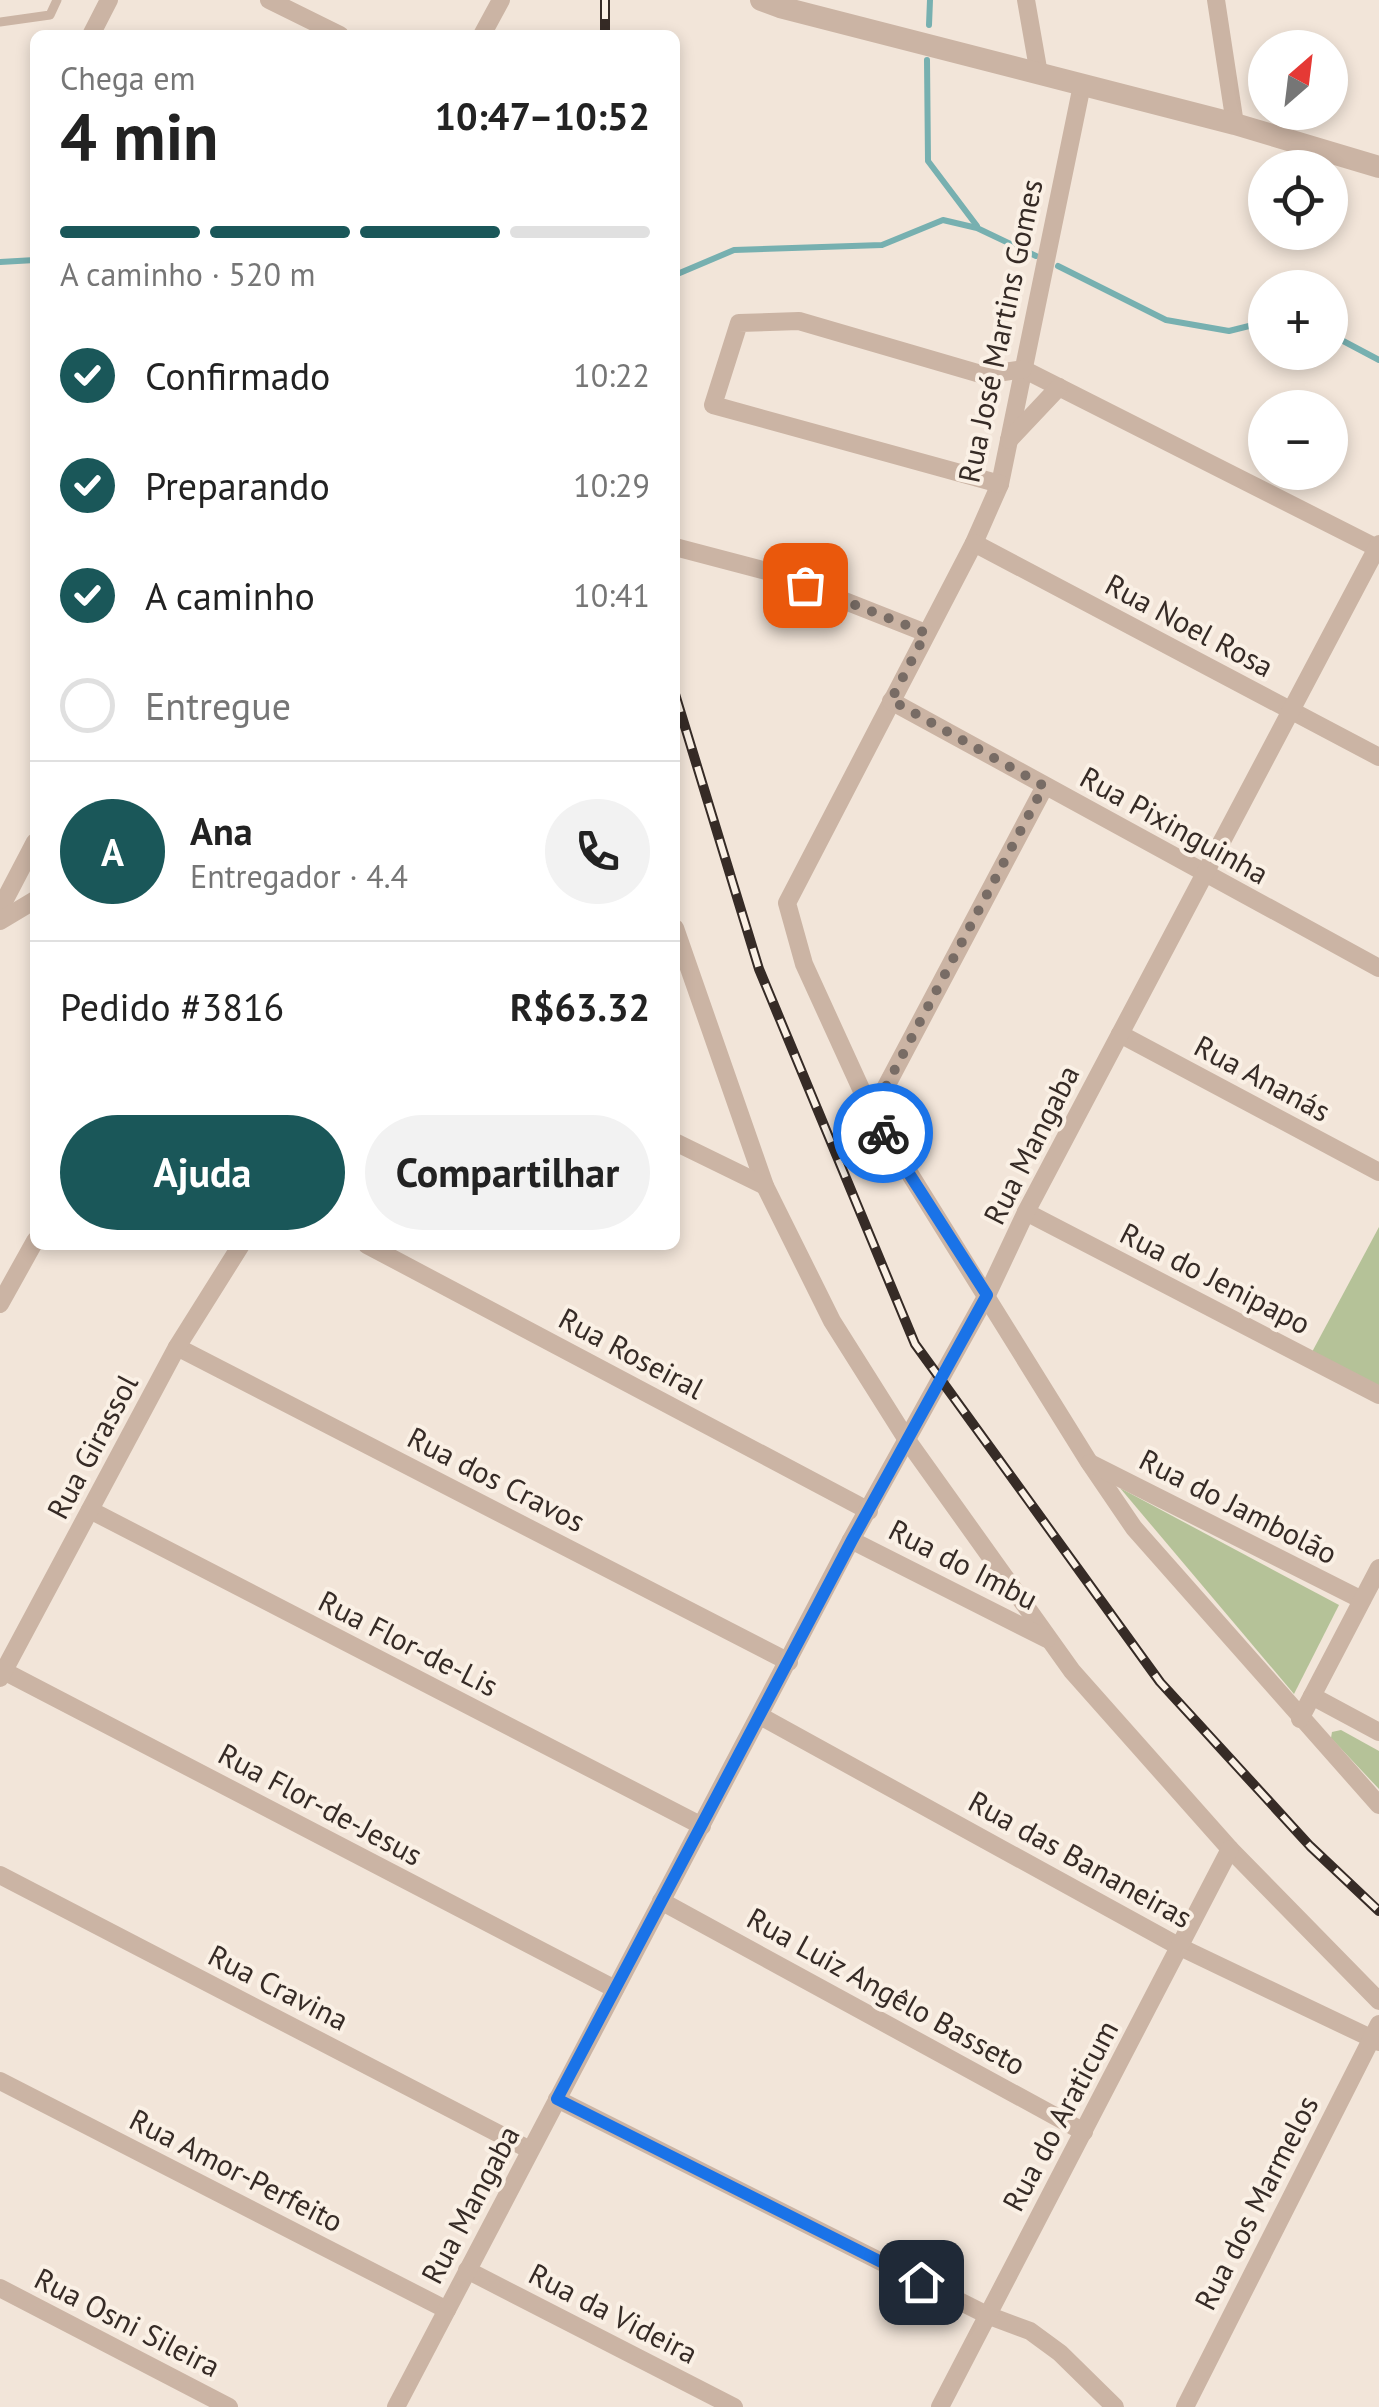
<!DOCTYPE html>
<html lang="pt">
<head>
<meta charset="utf-8">
<style>
	:root { --surface:#fff; --page:#f2f2f2; --text:#222; --muted:#767676; --line:#e0e0e0; --accent:#1a5759 }
	body { margin:0; font-family:"PT Sans",sans-serif; background:var(--page); color:var(--text); height:100vh; display:flex; flex-direction:column; font-size:38px; white-space:nowrap }
	* { box-sizing:border-box; margin:0 }
	p { font-size:32px; color:var(--muted) }
	.icon { flex:none; width:55px; height:55px; fill:none; stroke:currentColor; stroke-width:2; stroke-linecap:round; stroke-linejoin:round }
	.map { position:relative; flex:1; overflow:hidden }
	.sheet { position:absolute; left:30px; top:30px; width:650px; height:1220px; display:flex; flex-direction:column; background:var(--surface); border-radius:15px; box-shadow:0 5px 15px #0003 }
	.sheet>* { flex:none }
	.needle { width:65px; rotate:28deg }
	.buttons { position:absolute; left:1248px; top:30px; display:grid; gap:20px }
	.buttons a { display:grid; place-items:center; width:100px; height:100px; border-radius:50%; background:var(--surface); box-shadow:0 5px 15px #0003; font-size:50px }
	.pin { position:absolute; display:grid; place-items:center; width:85px; height:85px; color:#fff; margin:-42px; border-radius:20px; box-shadow:0 5px 15px #0006 }
	.courier { position:absolute; display:grid; place-items:center; width:100px; height:100px; margin:-50px; border:8px solid #1a73e8; border-radius:50%; background:#fff; color:#222; box-shadow:0 2px 12px #0007 }
	.head em { font-style:normal; font-weight:700 }
	.head div { display:flex; flex-direction:column-reverse }
	.head { display:flex; align-items:center; justify-content:space-between; height:170px; padding:0 30px }
	h1 { font-size:65px; font-weight:700; line-height:75px }
	.bar { display:grid; grid-template-columns:repeat(4,1fr); gap:15px 10px; align-content:center; height:120px; padding:0 30px }
	.bar i { height:12px; border-radius:8px; background:var(--line) }
	.bar .current { background:var(--accent) }
	.bar p { grid-column:span 4 }
	.line { display:flex; align-items:center; gap:25px; padding:0 30px; border-top:2px solid var(--line) }
	.line div { flex:1 }
	.round { display:grid; place-items:center; flex:none; width:105px; height:105px; border-radius:52px; background:var(--page) }
	ol { padding:0 30px; list-style:none }
	li { display:flex; align-items:center; gap:30px; height:110px }
	li p { margin-inline-start:auto }
	li .icon { padding:10px; border-radius:50%; background:var(--accent); color:#fff; stroke-width:4 }
	li:last-child { color:var(--muted) }
	li i { width:55px; height:55px; border:5px solid var(--line); border-radius:50% }
	.cta { display:flex; gap:20px; margin-top:auto; padding:20px 30px }
	.cta a { flex:1; height:115px; border-radius:60px; background:var(--accent); color:#fff; font-size:40px; font-weight:700; line-height:115px; text-align:center }
	.cta a+a { background:var(--page); color:var(--text) }
	.map>svg:first-child { display:block }
	.green { fill:#b5c298 }
	.lines { fill:none; stroke-linecap:round; stroke-linejoin:round }
	.stream { stroke:#77b0b0; stroke-width:6 }
	.service { stroke:#cbb4a4; stroke-width:9 }
	.minor { stroke:#cbb4a4; stroke-width:18 }
	.tertiary { stroke:#cbb4a4; stroke-width:22 }
	.rail-casing { stroke:#362b26; stroke-width:10 }
	.rail { stroke:#faf0e5; stroke-width:6; stroke-dasharray:19; stroke-linecap:butt }
	.done { stroke:#786c65; stroke-width:10; stroke-dasharray:0 18 }
	.route { stroke:#1a73e8; stroke-width:12 }
	.labels { text-anchor:middle; stroke-width:8; stroke-linejoin:round; paint-order:stroke }
	.street-label { font-size:30px; fill:#362b26; stroke:#faf0e5 }
</style>
</head>
<body>
<div class="map">
<svg width="1379" height="2407" viewBox="0 0 1379 2407">
	<rect width="100%" height="100%" fill="#f2e5d9"/>
	<g class="green">
		<polygon points="1379,1227 1379,1387 1312,1352"/>
		<polygon points="1120,1488 1339,1605 1294,1694"/>
		<polygon points="1341,1730 1379,1751 1379,1789 1331,1738 1332,1732"/>
	</g>
	<g class="lines">
		<g class="stream">
			<polyline points="929,25 930,0"/>
			<polyline points="927,60 928,161 977,226"/>
			<polyline points="0,262 35,260"/>
			<polyline points="1058,266 1166,320 1229,331 1265,322"/>
			<polyline points="675,275 734,250 882,245 943,220 977,228 1036,256"/>
			<polyline points="1330,334 1379,360"/>
		</g>
		<polyline class="service" points="0,22 50,15 57,0"/>
		<g class="minor">
			<polyline points="269,0 340,35"/>
			<polyline points="1026,0 1039,74"/>
			<polyline points="1216,0 1235,124"/>
			<polyline points="91,35 109,0"/>
			<polyline points="482,35 501,0"/>
			<polyline points="1082,85 1000,484 974,543 787,903 804,964 872,1113 1089,1462 1134,1528 1379,1805"/>
			<polyline points="1023,369 1379,549"/>
			<polyline points="1009,440 1059,387"/>
			<polyline points="1000,484 713,405 739,323 799,321 984,375 1023,369"/>
			<polyline points="974,543 1379,757"/>
			<polyline points="675,547 774,573 926,633"/>
			<polyline points="891,701 1379,968"/>
			<polyline points="0,909 35,842"/>
			<polyline points="0,921 35,900"/>
			<polyline points="675,928 765,1186 832,1321 907,1440 1072,1671 1230,1849 1379,2001"/>
			<polyline points="1120,1034 1379,1172"/>
			<polyline points="872,1113 1045,786"/>
			<polyline points="675,1142 765,1186"/>
			<polyline points="1026,1212 1379,1395"/>
			<polyline points="367,1245 869,1511"/>
			<polyline points="0,1304 35,1241"/>
			<polyline points="177,1347 789,1662"/>
			<polyline points="1090,1463 1362,1600"/>
			<polyline points="90,1510 702,1826"/>
			<polyline points="851,1540 1047,1639"/>
			<polyline points="0,1669 615,1989"/>
			<polyline points="0,1678 177,1347 241,1245"/>
			<polyline points="1312,1696 1379,1732"/>
			<polyline points="760,1716 1180,1947 1379,2042"/>
			<polyline points="1300,1719 1379,1568"/>
			<polyline points="0,1875 530,2150"/>
			<polyline points="661,1901 1084,2132"/>
			<polyline points="0,2081 447,2310"/>
			<polyline points="557,2099 987,2315 1030,2331 1060,2353 1115,2407"/>
			<polyline points="467,2270 734,2407"/>
			<polyline points="0,2288 229,2407"/>
			<polyline points="396,2407 851,1540 987,1295 1026,1212 1379,544"/>
			<polyline points="940,2407 1230,1849"/>
			<polyline points="1185,2407 1379,2024"/>
		</g>
		<polyline class="tertiary" points="761,0 780,7 1235,124 1379,167"/>
		<defs>
			<g id="rail">
				<polyline points="605,0 605,35"/>
				<polyline points="675,694 759,969 915,1344 1160,1682 1310,1846 1379,1911"/>
			</g>
		</defs>
		<use href="#rail" class="rail-casing"/>
		<use href="#rail" class="rail"/>
	</g>
	<g class="lines">
		<polyline class="done" points="805,585 926,633 891,700 1044,786 872,1113 883,1133"/>
		<polyline class="route" points="883,1133 987,1295 852,1540 557,2099 921,2282"/>
	</g>
	<g class="labels">
		<g class="street-label">
			<text transform="translate(1001 331) rotate(-78)" y="10">Rua José Martins Gomes</text>
			<text transform="translate(1189 626) rotate(28)" y="10">Rua Noel Rosa</text>
			<text transform="translate(1174 826) rotate(29)" y="10">Rua Pixinguinha</text>
			<text transform="translate(1262 1079) rotate(28)" y="10">Rua Ananás</text>
			<text transform="translate(1032 1145) rotate(-63)" y="10">Rua Mangaba</text>
			<text transform="translate(1215 1279) rotate(27)" y="10">Rua do Jenipapo</text>
			<text transform="translate(631 1354) rotate(28)" y="10">Rua Roseiral</text>
			<text transform="translate(93 1447) rotate(-62)" y="10">Rua Girassol</text>
			<text transform="translate(496 1480) rotate(27)" y="10">Rua dos Cravos</text>
			<text transform="translate(1238 1507) rotate(27)" y="10">Rua do Jambolão</text>
			<text transform="translate(963 1565) rotate(27)" y="10">Rua do Imbu</text>
			<text transform="translate(408 1644) rotate(27)" y="10">Rua Flor-de-Lis</text>
			<text transform="translate(320 1805) rotate(28)" y="10">Rua Flor-de-Jesus</text>
			<text transform="translate(1080 1860) rotate(29)" y="10">Rua das Bananeiras</text>
			<text transform="translate(278 1988) rotate(27)" y="10">Rua Cravina</text>
			<text transform="translate(886 1992) rotate(29)" y="10">Rua Luiz Angêlo Basseto</text>
			<text transform="translate(1061 2116) rotate(-62)" y="10">Rua do Araticum</text>
			<text transform="translate(236 2171) rotate(27)" y="10">Rua Amor-Perfeito</text>
			<text transform="translate(1257 2203) rotate(-63)" y="10">Rua dos Marmelos</text>
			<text transform="translate(471 2205) rotate(-62)" y="10">Rua Mangaba</text>
			<text transform="translate(613 2314) rotate(27)" y="10">Rua da Videira</text>
			<text transform="translate(127 2323) rotate(27)" y="10">Rua Osni Sileira</text>
		</g>
	</g>
</svg>
<div class="buttons">
<a><svg class="needle" viewBox="-14 -14 28 28"><path d="M0-13l5 13h-10z" fill="#e53935"/><path d="M0 13l5-13h-10z" fill="#767676"/></svg></a>
<a><svg class="icon" aria-label="locate" viewBox="0 0 24 24"><circle cx="12" cy="12" r="6"/><path d="M12 2v4M12 18v4M2 12h4M18 12h4"/></svg></a>
<a>+</a>
<a>−</a>
</div>
<div class="pin" style="left:805px;top:585px;background:#ea580c"><svg class="icon" aria-label="bag" viewBox="0 0 24 24"><path d="M5 8h14l-1 12H6zM9 8a3 3 0 0 1 6 0"/></svg></div>
<div class="pin" style="left:921px;top:2282px;background:#1f2937"><svg class="icon" aria-label="home" viewBox="0 0 24 24"><path d="M3 11l9-7 9 7M6 9v11h12V9"/></svg></div>
<div class="courier" style="left:883px;top:1133px"><svg class="icon" aria-label="bike" viewBox="0 0 24 24"><circle cx="6" cy="16" r="4"/><circle cx="18" cy="16" r="4"/><path d="M6 16l4-8h5l3 8M10 8l3 8H6M13 5h3"/></svg></div>
<section class="sheet">
<div class="head"><div><h1>4 min</h1><p>Chega em</p></div><em>10:47–10:52</em></div>
<div class="bar"><i class="current"></i><i class="current"></i><i class="current"></i><i></i><p>A caminho · 520 m</p></div>
<ol>
<li><svg class="icon" aria-label="check" viewBox="0 0 24 24"><path d="M5 12l5 5 9-10"/></svg>Confirmado<p>10:22</p></li>
<li><svg class="icon" aria-label="check" viewBox="0 0 24 24"><path d="M5 12l5 5 9-10"/></svg>Preparando<p>10:29</p></li>
<li><svg class="icon" aria-label="check" viewBox="0 0 24 24"><path d="M5 12l5 5 9-10"/></svg>A caminho<p>10:41</p></li>
<li><i></i>Entregue</li>
</ol>
<div class="line" style="height:180px"><b class="round" style="background:var(--accent);color:#fff">A</b><div><b>Ana</b><p>Entregador · 4.4</p></div><a class="round"><svg class="icon" aria-label="phone" viewBox="0 0 24 24"><path d="M5 4h4l2 5-3 2q2 4 5 5l2-3 5 2v4C11 20 4 13 5 4z"/></svg></a></div>
<div class="line" style="height:130px"><div>Pedido #3816</div><b>R$63.32</b></div>
<div class="cta"><a>Ajuda</a><a>Compartilhar</a></div>
</section>
</div>
</body>
</html>
